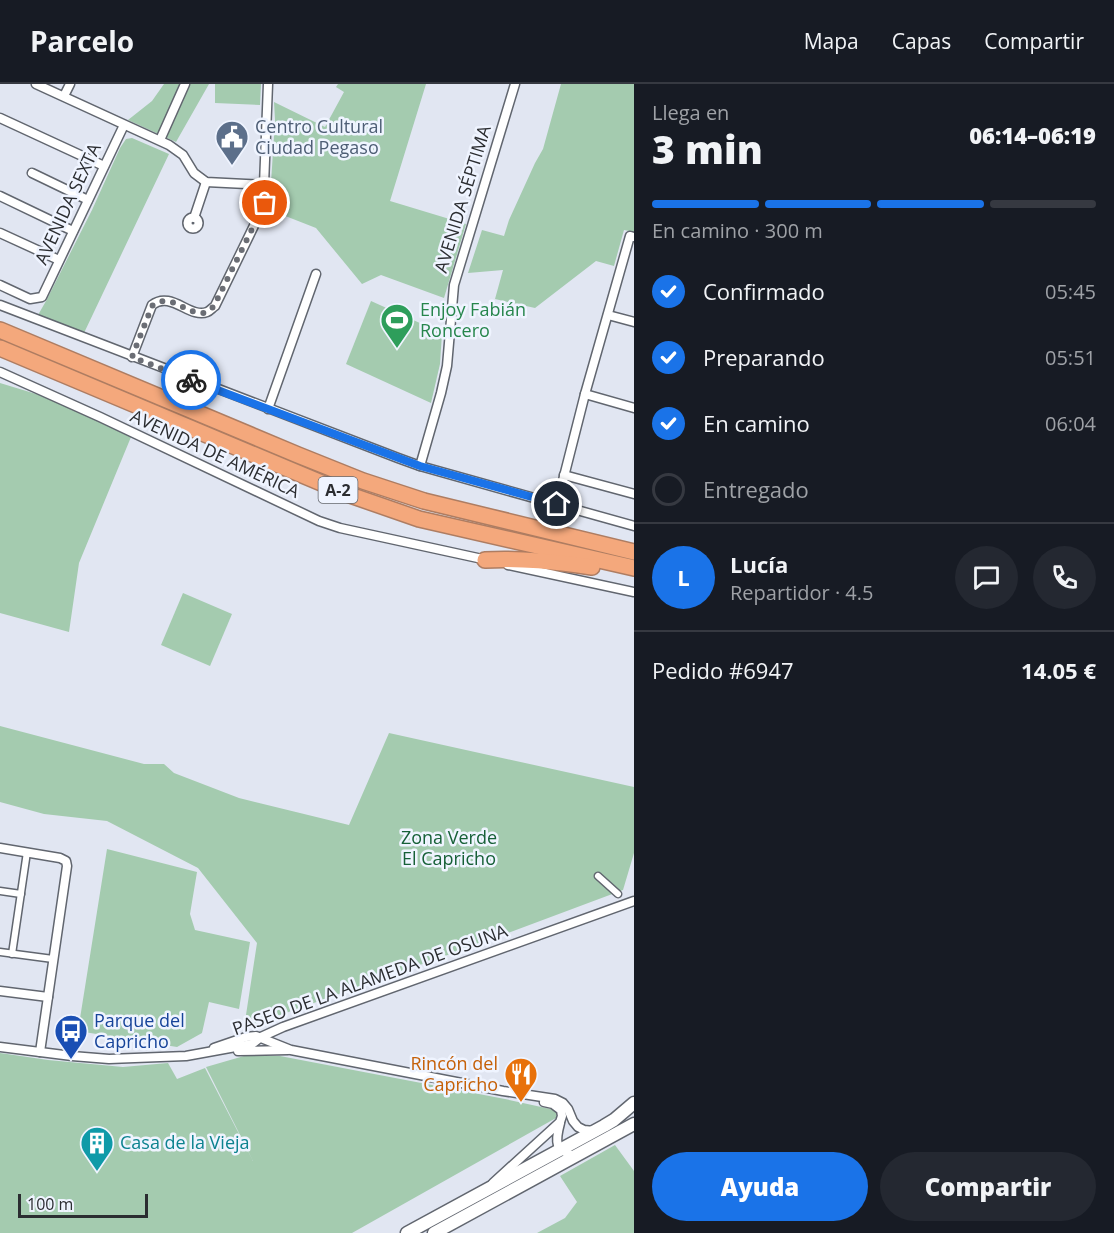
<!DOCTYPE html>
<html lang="es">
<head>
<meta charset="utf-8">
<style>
	:root { --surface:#171b24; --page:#242831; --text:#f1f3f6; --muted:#9ea1a6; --line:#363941; --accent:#1a73e8 }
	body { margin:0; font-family:"Open Sans",sans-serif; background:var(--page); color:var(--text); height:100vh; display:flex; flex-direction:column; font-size:22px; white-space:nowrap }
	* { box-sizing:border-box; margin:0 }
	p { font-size:20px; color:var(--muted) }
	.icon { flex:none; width:33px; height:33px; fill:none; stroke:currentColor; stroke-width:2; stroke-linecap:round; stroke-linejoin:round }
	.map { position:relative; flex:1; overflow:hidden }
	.sheet { display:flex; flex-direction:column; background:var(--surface); width:480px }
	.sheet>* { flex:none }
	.scale { position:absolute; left:18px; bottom:15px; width:130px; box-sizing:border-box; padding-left:6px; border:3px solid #2b2d31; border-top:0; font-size:16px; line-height:21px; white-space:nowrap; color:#2b2d31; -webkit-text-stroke:4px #eff4ff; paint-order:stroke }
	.pin { position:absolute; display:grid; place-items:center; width:51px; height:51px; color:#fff; margin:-26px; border:3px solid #fff; border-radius:50%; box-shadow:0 2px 6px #0007 }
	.courier { position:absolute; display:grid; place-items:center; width:60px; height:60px; margin:-30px; border:4px solid #1a73e8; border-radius:50%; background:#fff; color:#222; box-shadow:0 2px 8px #0007 }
	.summary em { font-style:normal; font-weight:800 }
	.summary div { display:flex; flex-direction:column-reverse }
	.summary { display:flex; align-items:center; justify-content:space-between; height:102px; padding:0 18px }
	h1 { font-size:39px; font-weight:800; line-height:45px }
	.bar { display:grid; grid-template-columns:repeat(4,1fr); gap:9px 6px; align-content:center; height:72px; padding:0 18px }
	.bar i { height:8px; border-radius:4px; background:var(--line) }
	.bar .active { background:var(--accent) }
	.bar p { grid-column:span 4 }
	.line { display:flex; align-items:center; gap:15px; padding:0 18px; border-top:2px solid var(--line) }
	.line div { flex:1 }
	.round { display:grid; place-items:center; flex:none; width:63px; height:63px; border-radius:32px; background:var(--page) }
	ol { padding:0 18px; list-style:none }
	li { display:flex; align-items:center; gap:18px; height:66px }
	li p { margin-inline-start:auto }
	li .icon { padding:6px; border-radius:50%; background:var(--accent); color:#fff; stroke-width:4 }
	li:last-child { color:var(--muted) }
	li i { width:33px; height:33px; border:3px solid var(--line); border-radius:50% }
	.button { display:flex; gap:12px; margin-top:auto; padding:12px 18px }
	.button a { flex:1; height:69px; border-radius:36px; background:var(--accent); color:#fff; font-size:24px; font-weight:800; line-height:69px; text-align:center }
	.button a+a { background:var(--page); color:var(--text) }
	header { display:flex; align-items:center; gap:36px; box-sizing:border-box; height:84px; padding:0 30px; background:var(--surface); border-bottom:2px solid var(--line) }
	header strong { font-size:28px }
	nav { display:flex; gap:33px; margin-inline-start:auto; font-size:21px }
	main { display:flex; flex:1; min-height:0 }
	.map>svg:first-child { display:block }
	.green { fill:#a4cbaf }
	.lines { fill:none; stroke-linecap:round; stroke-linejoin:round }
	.pedestrian-casing { stroke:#61666f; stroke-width:9 }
	.minor-casing { stroke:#61666f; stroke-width:11 }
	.secondary-casing { stroke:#61666f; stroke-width:15 }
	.motorway-casing { stroke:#ae7d62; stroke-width:18 }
	.pedestrian { stroke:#fff; stroke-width:6 }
	.minor { stroke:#fff; stroke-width:8 }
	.secondary { stroke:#fff; stroke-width:12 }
	.motorway { stroke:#f4a87c; stroke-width:15 }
	.done { stroke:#6b6e75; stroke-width:6; stroke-dasharray:0 10.8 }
	.route { stroke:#1a73e8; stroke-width:8 }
	.labels { text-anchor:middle; stroke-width:5; stroke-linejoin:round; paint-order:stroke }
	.shield { fill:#eff4ff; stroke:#66696f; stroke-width:1.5 }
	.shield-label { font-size:16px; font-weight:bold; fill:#2b2d31 }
	.service-label { font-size:18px; fill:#4e5e75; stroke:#eff4ff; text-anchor:start }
	.street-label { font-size:18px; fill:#2b2d31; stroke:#eff4ff }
	.leisure-label { font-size:18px; fill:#27864d; stroke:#eff4ff; text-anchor:start }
	.park-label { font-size:18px; fill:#166037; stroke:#eff4ff }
	.transit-label { font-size:18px; fill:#164399; stroke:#eff4ff; text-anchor:start }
	.food-label { font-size:18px; fill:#c56008; stroke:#eff4ff; text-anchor:end }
	.culture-label { font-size:18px; fill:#0d838f; stroke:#eff4ff; text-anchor:start }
</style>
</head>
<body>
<header>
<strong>Parcelo</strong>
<nav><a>Mapa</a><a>Capas</a><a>Compartir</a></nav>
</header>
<main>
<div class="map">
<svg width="634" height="1149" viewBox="0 0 634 1149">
	<rect width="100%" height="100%" fill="#e1e6f2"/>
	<g class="green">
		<polygon points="164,0 209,0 176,58 128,36 152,17"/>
		<polygon points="215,0 261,0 260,21 215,19"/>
		<path d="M338 0H426L390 117 466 140 444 214 381 191 362 200 316 144 270 126C274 116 277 108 271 99L275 36 274 18 325 43 344 8 336 3Z"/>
		<polygon points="561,0 634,0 634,148 624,146 614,182 596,177 535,224 495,215 503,186 468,189 482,146 504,152 509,136 535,79 543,65"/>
		<polygon points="132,54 169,70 84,249 38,231 46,217 92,126 120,64 126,55"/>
		<polygon points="371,217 442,249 440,280 431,319 346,280"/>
		<polygon points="0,299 46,313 131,353 79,479 69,548 0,529"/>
		<polygon points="183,509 232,530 210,582 161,561"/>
		<polygon points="0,642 144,680 164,680 174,689 239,714 349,741 389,649 634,703 634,769 623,806 481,859 244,944 257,859 198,784 107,737 44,730 0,718"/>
		<polygon points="107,765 197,788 190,830 195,846 250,858 239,925 209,918 202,949 177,963 78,947"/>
		<polygon points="0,969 48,976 123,983 168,979 177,995 205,984 253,1077 206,983 244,972 280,972 505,1015 555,1026 557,1030 556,1034 352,1149 0,1149"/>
		<polygon points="615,1061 634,1087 634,1149 537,1149 565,1134 577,1118 560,1092"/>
	</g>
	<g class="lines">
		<defs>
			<g id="pedestrian">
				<polyline points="598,792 618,810"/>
				<polyline points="0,807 21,810"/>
				<polyline points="0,868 53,875"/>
				<polyline points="12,870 27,768"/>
			</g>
			<g id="minor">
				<polyline points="36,0 169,61 183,71 194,89 206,98 264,101"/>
				<polyline points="64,12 70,0"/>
				<polyline points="0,34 104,82"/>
				<polyline points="160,56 185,0"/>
				<polyline points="32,89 88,116"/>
				<polyline points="0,112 73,147"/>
				<circle cx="193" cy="139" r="5.5"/>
				<polyline points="194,134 206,98"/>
				<polyline points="0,149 59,176"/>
				<polyline points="0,201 30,215 42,213 124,41"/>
				<polyline points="0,221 398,374 420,382 634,442"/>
				<polyline points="608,231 634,238"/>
				<path d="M132 273 152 221C171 206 190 235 207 228 210 227 212 224 215 222L265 119 264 101 268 0"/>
				<polyline points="0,288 100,333 319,437 340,444 487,476"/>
				<polyline points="585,310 634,324"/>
				<polyline points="268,325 316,190"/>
				<polyline points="420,382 441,309 447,282 454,201 515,0"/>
				<polyline points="564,391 634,410"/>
				<polyline points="557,420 585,310 630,152 634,153"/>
				<polyline points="508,481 634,508"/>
				<polyline points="0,764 60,774 66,777 67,782 40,968"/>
				<polyline points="0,907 48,913"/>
				<polyline points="0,963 72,972 109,975 186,972 252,960 261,953 283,943 634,817"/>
				<polyline points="214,964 246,953 256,952 291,966 503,1007 555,1015 563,1019 568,1025 573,1037 578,1043 584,1046 594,1047"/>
				<polyline points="238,967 288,966"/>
				<path d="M560 1039C555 1058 554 1067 576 1072"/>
				<polyline points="493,1099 560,1038 562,1032 561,1026 553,1020 544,1018"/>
			</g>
			<g id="secondary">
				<polyline points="407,1149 604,1042 614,1036 634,1019"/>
				<polyline points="434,1149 634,1040"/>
			</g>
			<g id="motorway">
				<polyline points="0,246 298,371 363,397 424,417 634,468"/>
				<polyline points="0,264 350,411 419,435 634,484"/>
				<path d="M485 476C522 474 556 478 592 483"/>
			</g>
		</defs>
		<use href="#pedestrian" class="pedestrian-casing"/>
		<use href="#minor" class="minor-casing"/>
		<use href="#secondary" class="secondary-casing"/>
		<use href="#motorway" class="motorway-casing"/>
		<use href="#pedestrian" class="pedestrian"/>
		<use href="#minor" class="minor"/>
		<use href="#secondary" class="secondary"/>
		<use href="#motorway" class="motorway"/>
	</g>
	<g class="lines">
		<path class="done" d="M191 296 132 273 152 222C171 206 190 235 207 228 210 227 212 224 214 222L265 119"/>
		<polyline class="route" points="191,296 420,382 557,420"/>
	</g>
	<defs>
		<symbol id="civic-pin" viewBox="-11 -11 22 30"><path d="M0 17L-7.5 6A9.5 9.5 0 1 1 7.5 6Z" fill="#5c6f8a" stroke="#eff4ff"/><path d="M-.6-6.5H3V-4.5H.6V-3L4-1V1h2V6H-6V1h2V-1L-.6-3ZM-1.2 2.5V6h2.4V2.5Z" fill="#fff"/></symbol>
		<symbol id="stadium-pin" viewBox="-11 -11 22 30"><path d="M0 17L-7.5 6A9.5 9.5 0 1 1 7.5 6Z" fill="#2e9e5b" stroke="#eff4ff"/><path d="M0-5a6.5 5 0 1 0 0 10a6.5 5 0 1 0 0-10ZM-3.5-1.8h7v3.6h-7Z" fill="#fff"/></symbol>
		<symbol id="bus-pin" viewBox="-11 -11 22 30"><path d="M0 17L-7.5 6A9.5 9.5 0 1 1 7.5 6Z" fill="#1a4fb4" stroke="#eff4ff"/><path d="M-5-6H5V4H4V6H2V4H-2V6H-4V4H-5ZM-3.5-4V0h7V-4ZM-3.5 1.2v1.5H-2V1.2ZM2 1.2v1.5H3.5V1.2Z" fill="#fff"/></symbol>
		<symbol id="restaurant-pin" viewBox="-11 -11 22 30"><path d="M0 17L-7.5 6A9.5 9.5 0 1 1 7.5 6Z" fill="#e8710a" stroke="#eff4ff"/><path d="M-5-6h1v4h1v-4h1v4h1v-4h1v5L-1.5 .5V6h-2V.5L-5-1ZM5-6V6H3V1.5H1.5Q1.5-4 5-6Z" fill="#fff"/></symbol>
		<symbol id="building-pin" viewBox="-11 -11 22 30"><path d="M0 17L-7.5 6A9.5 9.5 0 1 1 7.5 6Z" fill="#0f9aa8" stroke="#eff4ff"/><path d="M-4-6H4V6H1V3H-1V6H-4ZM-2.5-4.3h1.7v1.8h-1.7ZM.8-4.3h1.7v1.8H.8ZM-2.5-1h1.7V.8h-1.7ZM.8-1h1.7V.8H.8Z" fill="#fff"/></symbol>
	</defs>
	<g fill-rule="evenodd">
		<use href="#civic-pin" x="213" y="34" width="38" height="52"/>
		<use href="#stadium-pin" x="378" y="217" width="38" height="52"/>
		<use href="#bus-pin" x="52" y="928" width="38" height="52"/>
		<use href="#restaurant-pin" x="502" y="971" width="38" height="52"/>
		<use href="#building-pin" x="78" y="1040" width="38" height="52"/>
	</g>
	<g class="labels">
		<rect class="shield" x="318.5" y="393" width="39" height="26" rx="4.5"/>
		<g class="shield-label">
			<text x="338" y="412">A-2</text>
		</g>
		<g class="service-label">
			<text x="255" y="49">Centro Cultural<tspan x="255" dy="21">Ciudad Pegaso</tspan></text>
		</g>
		<g class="street-label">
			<text transform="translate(463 115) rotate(-73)" y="6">AVENIDA SÉPTIMA</text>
			<text transform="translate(68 120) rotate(-65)" y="6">AVENIDA SEXTA</text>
			<text transform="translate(215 370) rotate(25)" y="6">AVENIDA DE AMÉRICA</text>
			<text transform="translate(370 896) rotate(-20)" y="6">PASEO DE LA ALAMEDA DE OSUNA</text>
		</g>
		<g class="leisure-label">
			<text x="420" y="232">Enjoy Fabián<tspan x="420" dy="21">Roncero</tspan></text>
		</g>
		<g class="park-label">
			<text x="449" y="760">Zona Verde<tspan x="449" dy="21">El Capricho</tspan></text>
		</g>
		<g class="transit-label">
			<text x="94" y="943">Parque del<tspan x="94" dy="21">Capricho</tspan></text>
		</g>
		<g class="food-label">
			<text x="498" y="986">Rincón del<tspan x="498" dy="21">Capricho</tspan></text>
		</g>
		<g class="culture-label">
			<text x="120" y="1065">Casa de la Vieja</text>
		</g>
	</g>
</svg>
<div class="scale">100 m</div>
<div class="pin" style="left:265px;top:119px;background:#ea580c"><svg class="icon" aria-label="bag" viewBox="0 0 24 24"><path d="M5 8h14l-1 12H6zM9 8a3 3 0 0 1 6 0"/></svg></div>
<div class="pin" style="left:557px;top:420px;background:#1f2937"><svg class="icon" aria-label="home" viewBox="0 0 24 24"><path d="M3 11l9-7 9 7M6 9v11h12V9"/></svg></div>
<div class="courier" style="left:191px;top:296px"><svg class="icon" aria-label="bike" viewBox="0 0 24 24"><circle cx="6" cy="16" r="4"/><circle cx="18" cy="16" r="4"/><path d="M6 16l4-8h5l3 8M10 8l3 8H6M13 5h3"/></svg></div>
</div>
<section class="sheet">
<div class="summary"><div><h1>3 min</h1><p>Llega en</p></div><em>06:14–06:19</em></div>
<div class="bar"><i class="active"></i><i class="active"></i><i class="active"></i><i></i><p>En camino · 300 m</p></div>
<ol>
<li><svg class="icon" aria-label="check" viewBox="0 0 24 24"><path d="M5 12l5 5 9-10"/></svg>Confirmado<p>05:45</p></li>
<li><svg class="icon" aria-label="check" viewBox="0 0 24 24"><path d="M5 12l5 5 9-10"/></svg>Preparando<p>05:51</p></li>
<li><svg class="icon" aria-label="check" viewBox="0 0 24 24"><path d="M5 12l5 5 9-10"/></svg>En camino<p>06:04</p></li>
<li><i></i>Entregado</li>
</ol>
<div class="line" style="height:108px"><b class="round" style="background:var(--accent);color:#fff">L</b><div><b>Lucía</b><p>Repartidor · 4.5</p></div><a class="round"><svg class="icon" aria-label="chat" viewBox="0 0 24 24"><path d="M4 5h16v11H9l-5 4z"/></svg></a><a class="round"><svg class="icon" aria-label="phone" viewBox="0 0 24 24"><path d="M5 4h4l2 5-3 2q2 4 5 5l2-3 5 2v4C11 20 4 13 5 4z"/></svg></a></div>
<div class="line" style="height:78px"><div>Pedido #6947</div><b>14.05 €</b></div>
<div class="button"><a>Ayuda</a><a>Compartir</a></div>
</section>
</main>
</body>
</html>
